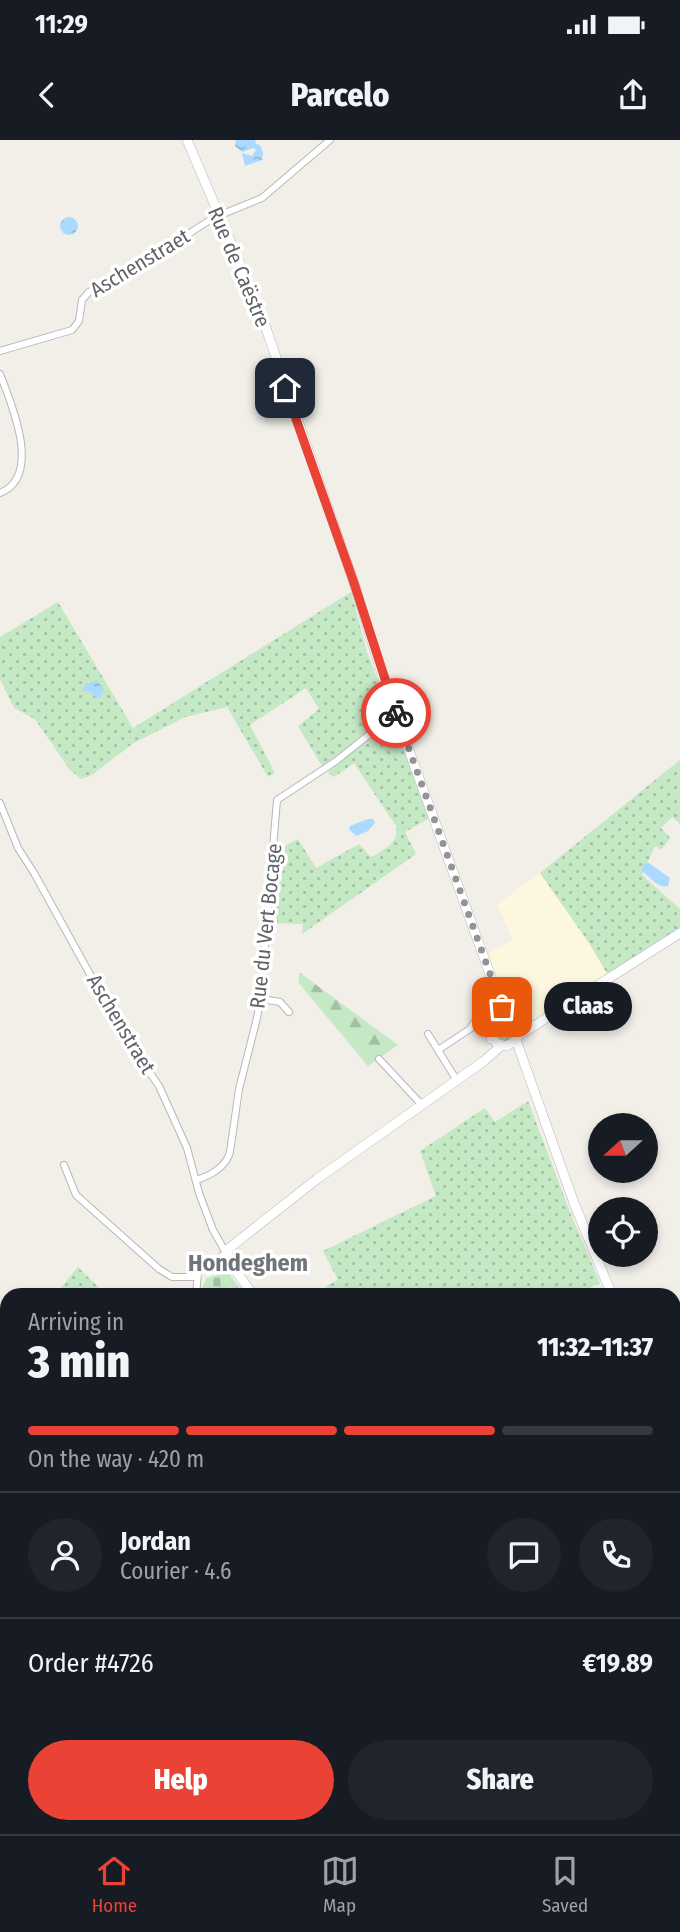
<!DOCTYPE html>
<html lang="en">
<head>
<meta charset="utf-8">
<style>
	:root { --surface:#171b24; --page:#20242c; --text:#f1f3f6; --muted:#9ea1a6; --line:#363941; --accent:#ea4335 }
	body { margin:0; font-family:"Fira Sans Condensed",sans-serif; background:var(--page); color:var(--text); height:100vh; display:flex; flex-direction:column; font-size:26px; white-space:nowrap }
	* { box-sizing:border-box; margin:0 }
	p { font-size:23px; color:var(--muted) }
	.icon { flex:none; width:38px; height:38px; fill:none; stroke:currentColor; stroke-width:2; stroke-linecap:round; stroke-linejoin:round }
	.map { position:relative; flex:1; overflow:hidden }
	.drawer { position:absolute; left:0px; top:1148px; width:681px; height:546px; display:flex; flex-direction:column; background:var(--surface); border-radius:21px 21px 0 0; box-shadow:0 4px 10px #0003 }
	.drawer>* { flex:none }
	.needle { width:46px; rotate:249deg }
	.fabs { position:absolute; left:588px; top:973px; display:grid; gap:14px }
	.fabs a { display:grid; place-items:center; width:70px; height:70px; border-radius:50%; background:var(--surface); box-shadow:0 4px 10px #0003; font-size:35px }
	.pin { position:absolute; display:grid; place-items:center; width:60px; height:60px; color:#fff; margin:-30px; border-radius:14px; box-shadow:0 4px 10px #0006 }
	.courier { position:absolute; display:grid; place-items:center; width:70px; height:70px; margin:-35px; border:5px solid #ea4335; border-radius:50%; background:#fff; color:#222; box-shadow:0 2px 9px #0007 }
	.bubble { position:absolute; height:49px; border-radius:24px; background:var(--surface); box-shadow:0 4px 10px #0003; font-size:23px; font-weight:800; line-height:49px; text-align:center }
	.head em { font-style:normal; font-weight:800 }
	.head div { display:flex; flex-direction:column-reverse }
	.head { display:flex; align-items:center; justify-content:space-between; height:119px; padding:0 28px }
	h1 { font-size:46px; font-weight:800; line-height:52px }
	.bar { display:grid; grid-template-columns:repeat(4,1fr); gap:10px 7px; align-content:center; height:84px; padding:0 28px }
	.bar i { height:9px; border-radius:5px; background:var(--line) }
	.bar .current { background:var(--accent) }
	.bar p { grid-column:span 4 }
	.line { display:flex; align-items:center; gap:18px; padding:0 28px; border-top:2px solid var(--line) }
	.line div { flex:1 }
	.round { display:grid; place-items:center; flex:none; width:74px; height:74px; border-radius:37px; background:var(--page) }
	.primary-button { display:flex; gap:14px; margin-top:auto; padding:14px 28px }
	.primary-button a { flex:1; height:80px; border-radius:42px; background:var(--accent); color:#fff; font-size:28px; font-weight:800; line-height:80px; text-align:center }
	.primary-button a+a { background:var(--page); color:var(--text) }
	.status { display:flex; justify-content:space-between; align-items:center; height:49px; padding:0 35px; background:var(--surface); direction:ltr }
	.status svg { height:19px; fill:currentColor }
	header { display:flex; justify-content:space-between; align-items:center; height:91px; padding:0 28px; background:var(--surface); font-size:32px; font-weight:800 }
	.menu { display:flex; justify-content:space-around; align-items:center; height:98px; border-top:2px solid var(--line); background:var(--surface); font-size:19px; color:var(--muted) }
	.menu a { display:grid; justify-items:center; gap:4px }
	.menu .current { color:var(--accent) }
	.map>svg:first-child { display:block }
	.commercial { fill:#fef7e0 }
	.grass { fill:url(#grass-dots) }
	.forest { fill:url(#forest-firs) }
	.cemetery { fill:url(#cemetery-stones) }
	.water { fill:url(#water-ripples) }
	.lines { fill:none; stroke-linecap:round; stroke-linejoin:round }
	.stream { stroke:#aadaff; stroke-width:2 }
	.street-casing { stroke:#b5b8bc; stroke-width:8 }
	.secondary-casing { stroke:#b6babf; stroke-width:10 }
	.street { stroke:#fff; stroke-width:6 }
	.secondary { stroke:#fff; stroke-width:9 }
	.done { stroke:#929495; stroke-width:7; stroke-dasharray:0 12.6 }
	.route { stroke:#ea4335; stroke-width:9 }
	.labels { text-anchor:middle; stroke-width:7; stroke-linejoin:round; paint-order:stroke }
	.street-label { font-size:21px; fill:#5f6368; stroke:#fff }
	.quarter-label { font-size:24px; font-weight:bold; fill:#70757a; stroke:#fff }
</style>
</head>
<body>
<div class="status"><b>11:29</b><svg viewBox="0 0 49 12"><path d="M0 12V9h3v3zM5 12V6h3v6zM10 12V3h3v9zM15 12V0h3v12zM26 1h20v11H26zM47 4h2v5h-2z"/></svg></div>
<header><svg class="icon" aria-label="back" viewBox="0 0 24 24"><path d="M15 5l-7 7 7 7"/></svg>Parcelo<svg class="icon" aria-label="share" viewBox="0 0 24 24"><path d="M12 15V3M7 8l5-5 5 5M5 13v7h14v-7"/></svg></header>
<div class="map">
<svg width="680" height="1694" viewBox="0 0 680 1694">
	<defs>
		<pattern id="grass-dots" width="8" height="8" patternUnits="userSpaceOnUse" patternTransform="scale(1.75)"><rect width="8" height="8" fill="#c5e8c5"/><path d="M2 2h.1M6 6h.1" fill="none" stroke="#a3c0a4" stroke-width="1.8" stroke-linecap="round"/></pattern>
		<pattern id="forest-firs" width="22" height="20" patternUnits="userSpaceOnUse" patternTransform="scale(1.75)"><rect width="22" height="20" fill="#c5e8c5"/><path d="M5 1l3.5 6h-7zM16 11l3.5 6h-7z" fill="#a3c0a4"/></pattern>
		<pattern id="cemetery-stones" width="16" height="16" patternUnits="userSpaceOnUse" patternTransform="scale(1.75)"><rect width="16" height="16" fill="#c5e8c5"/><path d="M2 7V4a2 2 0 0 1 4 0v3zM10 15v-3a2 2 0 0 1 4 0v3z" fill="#a3c0a4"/></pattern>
		<pattern id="water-ripples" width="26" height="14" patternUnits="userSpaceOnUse" patternTransform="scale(1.75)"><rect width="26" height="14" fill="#aadaff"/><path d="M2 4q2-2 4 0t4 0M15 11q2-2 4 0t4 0" fill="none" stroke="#8eb4d2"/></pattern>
	</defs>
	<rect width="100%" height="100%" fill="#f1efe8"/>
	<polygon class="commercial" points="540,733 589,803 608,835 534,880 521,884 508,868 487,814 513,800 497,765"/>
	<g class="grass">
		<polygon points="351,452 367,512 390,572 349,607 322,626 298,586 319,569 306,548 250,585 275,633 268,637 227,567 185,577 132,604 92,635 81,639 70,630 35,579 14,568 0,539 0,497 58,462 133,588"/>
		<path d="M393 580 430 678 405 692 416 714 302 794 303 784 269 783 275 711 298 699 316 728 359 704 371 717C383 710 400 702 396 686L354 623 334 637 327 633Z"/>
		<polygon points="680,620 680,684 672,677 661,688 670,698 661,710 656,706 654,708 642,735 680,769 680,788 608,835 589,803 540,733"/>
		<circle cx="505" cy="892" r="9"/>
		<polygon points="528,961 570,1072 600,1143 575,1155 498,1155 495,1149 480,1155 412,1155 408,1149 393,1155 328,1155 326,1146 338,1140 323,1111 436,1056 420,1011 485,968 495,982"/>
		<polygon points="78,1127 103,1152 104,1155 55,1155"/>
		<polygon points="7,1211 7,1384 0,1374 0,1216"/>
	</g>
	<polygon class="forest" points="300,833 398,905 368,926 298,842"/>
	<polygon class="cemetery" points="228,1132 245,1155 235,1155 232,1147 210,1155 200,1155 206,1138"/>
	<g class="water">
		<polygon points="236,0 255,0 256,4 260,5 263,13 262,20 245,26 242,13 252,16 256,10 253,8 242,12 235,6"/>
		<circle cx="69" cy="86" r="9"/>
		<polygon points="97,540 104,551 100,558 96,558 90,551 83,551 83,548 86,544"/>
		<polygon points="368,679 373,679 375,683 368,691 356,696 349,689 350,686"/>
		<path d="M649 723 670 738 668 746C658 749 650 737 642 731L643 724Z"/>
	</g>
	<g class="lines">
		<g class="stream">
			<polyline points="0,1190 7,1199"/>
			<polyline points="173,1687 177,1694"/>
		</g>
		<defs>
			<g id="street">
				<polyline points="0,211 72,190 79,181 82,160 89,152 131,131 213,78 262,58 330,0"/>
				<path d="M0 234C11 263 43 336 0 353"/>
				<polyline points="0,663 18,708 34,733 123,894 159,946 187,1008 199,1053 213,1090 226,1113 198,1133 196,1155"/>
				<polyline points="261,859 280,862 289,872"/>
				<polyline points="428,894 456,939"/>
				<polyline points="438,910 470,889 475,881"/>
				<polyline points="379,919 421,964"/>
				<polyline points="64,1025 76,1055 159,1129 172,1137 197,1137"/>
				<path d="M196 1040C210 1036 226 1027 230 1012L239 949 257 878 264 838 265 802 277 660 336 621 396 573"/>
				<polyline points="674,1192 680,1208"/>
				<polyline points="674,1439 680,1440"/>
				<polyline points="434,1687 438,1694"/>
			</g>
			<g id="secondary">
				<path d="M187 0 259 168 353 440 385 544 503 870C509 882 524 886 515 901L506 906 496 903 492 894"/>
				<polyline points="518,896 680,793"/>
				<polyline points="491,899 498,861"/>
				<polyline points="516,900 574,1063 612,1155"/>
				<polyline points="253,1155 227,1118 228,1109 317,1039 484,921 502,905"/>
				<polyline points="674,1310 680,1325"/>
				<polyline points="0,1427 7,1421"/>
			</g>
		</defs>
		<use href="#street" class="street-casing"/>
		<use href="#secondary" class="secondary-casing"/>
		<use href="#street" class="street"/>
		<use href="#secondary" class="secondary"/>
	</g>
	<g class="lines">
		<polyline class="done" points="396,573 502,867"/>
		<polyline class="route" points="285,248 353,440 396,573"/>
	</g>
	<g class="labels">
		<g class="street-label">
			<text transform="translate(140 123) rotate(-31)" y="7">Aschenstraet</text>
			<text transform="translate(239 127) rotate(67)" y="7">Rue de Caëstre</text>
			<text transform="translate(266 786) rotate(-84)" y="7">Rue du Vert Bocage</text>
			<text transform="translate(121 884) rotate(59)" y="7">Aschenstraet</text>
		</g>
		<g class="quarter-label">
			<text x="248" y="1131">Hondeghem</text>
		</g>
	</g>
</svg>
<div class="fabs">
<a><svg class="needle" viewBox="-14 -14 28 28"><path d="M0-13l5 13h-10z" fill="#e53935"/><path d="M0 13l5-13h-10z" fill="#9ea1a6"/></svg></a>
<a><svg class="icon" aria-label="locate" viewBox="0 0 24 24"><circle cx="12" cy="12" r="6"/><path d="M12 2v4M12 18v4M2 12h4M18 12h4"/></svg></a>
</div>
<div class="pin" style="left:502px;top:867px;background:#ea580c"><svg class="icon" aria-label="bag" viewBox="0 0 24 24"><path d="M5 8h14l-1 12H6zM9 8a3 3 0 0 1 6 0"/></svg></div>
<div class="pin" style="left:285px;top:248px;background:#1f2937"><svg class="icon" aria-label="home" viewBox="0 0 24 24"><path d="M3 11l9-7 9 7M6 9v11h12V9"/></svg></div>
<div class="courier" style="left:396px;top:573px"><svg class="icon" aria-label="bike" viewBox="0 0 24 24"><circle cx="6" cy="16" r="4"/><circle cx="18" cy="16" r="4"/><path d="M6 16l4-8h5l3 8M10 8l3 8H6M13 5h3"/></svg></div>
<div class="bubble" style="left:544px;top:842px;width:88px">Claas</div>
<section class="drawer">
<div class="head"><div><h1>3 min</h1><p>Arriving in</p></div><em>11:32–11:37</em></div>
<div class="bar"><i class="current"></i><i class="current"></i><i class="current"></i><i></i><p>On the way · 420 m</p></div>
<div class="line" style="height:126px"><a class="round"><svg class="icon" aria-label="person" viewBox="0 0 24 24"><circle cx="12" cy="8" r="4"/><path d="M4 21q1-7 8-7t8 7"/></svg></a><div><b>Jordan</b><p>Courier · 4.6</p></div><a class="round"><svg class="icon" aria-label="chat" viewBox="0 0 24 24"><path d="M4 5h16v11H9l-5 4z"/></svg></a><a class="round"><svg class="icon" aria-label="phone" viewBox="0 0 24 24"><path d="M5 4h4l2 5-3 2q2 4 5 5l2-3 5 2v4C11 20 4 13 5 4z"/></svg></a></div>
<div class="line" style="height:91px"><div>Order #4726</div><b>€19.89</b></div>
<div class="primary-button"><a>Help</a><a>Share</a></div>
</section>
</div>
<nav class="menu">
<a class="current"><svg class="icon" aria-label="home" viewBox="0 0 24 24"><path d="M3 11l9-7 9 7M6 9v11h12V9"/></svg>Home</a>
<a><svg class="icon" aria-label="map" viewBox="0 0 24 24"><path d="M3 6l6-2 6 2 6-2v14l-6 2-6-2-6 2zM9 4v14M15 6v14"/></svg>Map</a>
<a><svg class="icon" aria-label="saved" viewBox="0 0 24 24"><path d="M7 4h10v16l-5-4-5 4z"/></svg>Saved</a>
</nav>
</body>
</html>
